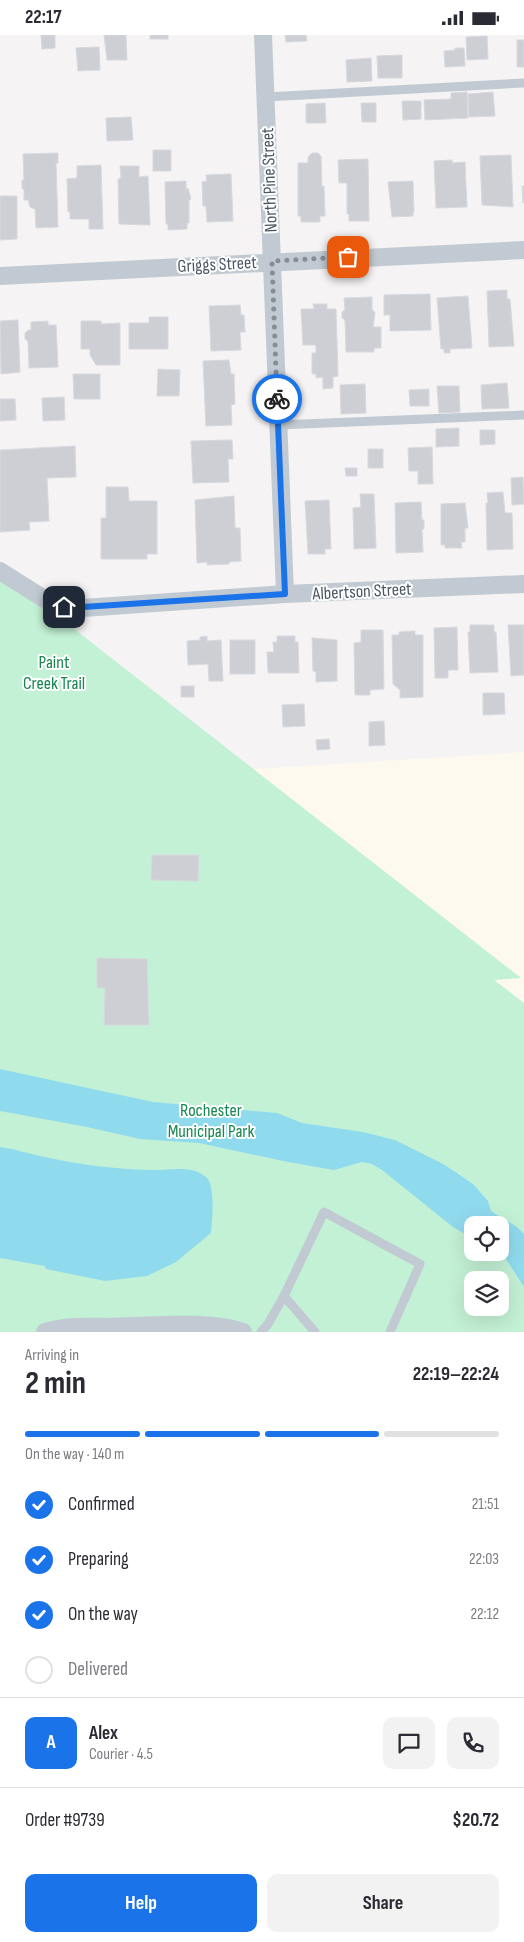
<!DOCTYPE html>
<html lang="en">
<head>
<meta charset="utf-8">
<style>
	:root { --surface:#fff; --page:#f2f2f3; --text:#2b2b33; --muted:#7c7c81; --line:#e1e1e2; --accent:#1a73e8 }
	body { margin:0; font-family:"Sofia Sans Condensed",sans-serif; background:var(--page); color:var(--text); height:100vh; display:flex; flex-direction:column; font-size:19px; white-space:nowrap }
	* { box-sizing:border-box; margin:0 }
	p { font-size:16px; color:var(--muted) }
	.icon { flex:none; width:28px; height:28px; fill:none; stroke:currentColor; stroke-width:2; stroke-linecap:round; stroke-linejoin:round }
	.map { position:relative; height:1297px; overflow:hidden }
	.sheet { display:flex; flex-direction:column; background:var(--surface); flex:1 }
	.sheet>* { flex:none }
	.fabs { position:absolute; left:464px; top:1181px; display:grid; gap:10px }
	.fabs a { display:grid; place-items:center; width:45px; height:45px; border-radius:10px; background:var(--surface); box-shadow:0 5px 20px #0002; font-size:25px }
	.pin { position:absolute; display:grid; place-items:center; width:42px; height:42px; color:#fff; margin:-21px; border-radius:10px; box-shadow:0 2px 8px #0006 }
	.courier { position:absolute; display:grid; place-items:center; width:50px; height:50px; margin:-25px; border:4px solid #1a73e8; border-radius:50%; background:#fff; color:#222; box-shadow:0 1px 6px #0007 }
	.headline em { font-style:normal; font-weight:700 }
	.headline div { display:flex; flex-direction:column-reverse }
	.headline { display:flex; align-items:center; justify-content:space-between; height:85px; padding:0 25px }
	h1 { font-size:32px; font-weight:700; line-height:38px }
	.bar { display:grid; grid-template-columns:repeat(4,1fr); gap:8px 5px; align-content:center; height:60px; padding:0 25px }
	.bar i { height:6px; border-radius:4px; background:var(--line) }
	.bar .on { background:var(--accent) }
	.bar p { grid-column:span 4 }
	.line { display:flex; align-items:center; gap:12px; padding:0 25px; border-top:1px solid var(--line) }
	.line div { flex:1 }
	.round { display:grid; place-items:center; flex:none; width:52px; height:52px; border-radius:10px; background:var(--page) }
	ol { padding:0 25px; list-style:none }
	li { display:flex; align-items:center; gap:15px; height:55px }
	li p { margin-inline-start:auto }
	li .icon { padding:5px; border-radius:50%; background:var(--accent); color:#fff; stroke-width:4 }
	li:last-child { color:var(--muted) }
	li i { width:28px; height:28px; border:2px solid var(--line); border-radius:50% }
	.action { display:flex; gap:10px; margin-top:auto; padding:10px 25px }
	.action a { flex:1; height:58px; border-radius:10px; background:var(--accent); color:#fff; font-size:20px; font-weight:700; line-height:58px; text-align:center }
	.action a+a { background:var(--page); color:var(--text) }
	.status { display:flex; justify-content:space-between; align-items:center; height:35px; padding:0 25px; background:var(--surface); direction:ltr }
	.status svg { height:14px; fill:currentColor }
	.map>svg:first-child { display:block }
	.commercial { fill:#fdf9ef }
	.green { fill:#c3f1d5; fill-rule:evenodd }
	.water { fill:#90daee }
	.building { fill:#cdcfd5; stroke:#d7d9de }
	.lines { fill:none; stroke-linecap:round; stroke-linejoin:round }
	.lane { stroke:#c1cad2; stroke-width:9 }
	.street { stroke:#c1cad2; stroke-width:18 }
	.done { stroke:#868d94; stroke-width:5; stroke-dasharray:0 9 }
	.route { stroke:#1a73e8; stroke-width:6 }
	.labels { text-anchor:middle; stroke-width:4; stroke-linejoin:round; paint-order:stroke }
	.street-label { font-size:18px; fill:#4a5661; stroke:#fff }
	.park-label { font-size:18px; fill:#17864f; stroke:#fff }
</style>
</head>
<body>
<div class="status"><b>22:17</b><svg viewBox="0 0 49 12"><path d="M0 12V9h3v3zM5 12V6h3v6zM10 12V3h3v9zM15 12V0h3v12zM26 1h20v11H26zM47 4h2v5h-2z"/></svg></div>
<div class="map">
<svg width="524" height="1297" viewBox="0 0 524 1297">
	<rect width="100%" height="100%" fill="#f5f3f3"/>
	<polygon class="commercial" points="524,717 524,968 493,944 521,943 253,734"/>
	<path class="green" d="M0 536 521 943 494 945 524 968V1297H0ZM472 1190H500V1218H472ZM472 1245H500V1272H472Z"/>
	<g class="water">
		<path d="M0 1034 153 1067 277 1078 302 1088 363 1097 395 1105 445 1130 473 1149 488 1166 491 1176C502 1184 515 1188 524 1199V1252L504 1221 498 1218H500V1190H472V1203L453 1192 382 1135 372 1129 362 1127 334 1135 288 1127 199 1108 140 1104 87 1092 0 1076Z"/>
		<path d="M0 1112C16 1114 29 1119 45 1122 79 1130 116 1134 151 1135 169 1136 190 1129 206 1142 216 1151 212 1185 211 1198L176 1227 147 1241 105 1246 46 1234 45 1231 0 1223Z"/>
	</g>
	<g class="building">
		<polygon points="41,0 55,0 55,13 42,14"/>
		<polygon points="104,0 126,0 127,25 107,25"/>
		<rect x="150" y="0" width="18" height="4"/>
		<polygon points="285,0 306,0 307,6 286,7"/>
		<polygon points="487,1 488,24 467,25 466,2"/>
		<rect x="517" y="5" width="7" height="27"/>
		<polygon points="99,12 100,35 78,36 76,13"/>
		<polygon points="455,13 464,13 465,31 445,32 444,16 455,15"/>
		<polygon points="402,20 402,43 378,43 377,21"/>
		<polygon points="371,23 372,46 347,47 346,25"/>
		<polygon points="467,57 468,83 425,85 424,65 451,64 451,58"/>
		<polygon points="493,57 495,81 469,82 468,59"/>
		<polygon points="402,66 421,66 421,84 403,85"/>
		<polygon points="325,68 326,88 306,88 306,69"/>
		<polygon points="361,68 376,68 376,87 362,87"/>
		<polygon points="131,82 133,105 107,106 106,83"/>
		<rect x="153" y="115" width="18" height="21"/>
		<polygon points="58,118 58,128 56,128 58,192 36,193 35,174 30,172 28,165 24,165 24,154 22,154 22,145 24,145 23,119"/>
		<polygon points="312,118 318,118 321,121 322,152 324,151 325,181 320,181 320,187 301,187 301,181 298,181 298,128 308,128 308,122"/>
		<polygon points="511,120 513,172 482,170 480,121"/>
		<polygon points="368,124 369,186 349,186 349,179 347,179 347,148 339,148 338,125"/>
		<polygon points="452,125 452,128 465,127 467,172 436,173 434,126"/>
		<polygon points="101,130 103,194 89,194 89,184 70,184 70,177 68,177 67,144 77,143 77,131"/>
		<polygon points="120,131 139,131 139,142 148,141 150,190 119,189 118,144 121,143"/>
		<polygon points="231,139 233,186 207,187 206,171 203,171 202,147 207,146 206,140"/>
		<polygon points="186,146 186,154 188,153 191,164 189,165 189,188 187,188 187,194 168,195 168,189 166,189 165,147"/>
		<polygon points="413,146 414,177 413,177 413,181 392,182 388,147"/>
		<polygon points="522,151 524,151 524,168 523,168"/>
		<polygon points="0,161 17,161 17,204 0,205"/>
		<polygon points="507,255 507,264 510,264 514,311 489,312 487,256"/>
		<polygon points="430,259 431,295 390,296 390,280 384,280 384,260"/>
		<polygon points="468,261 472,313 450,314 450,318 444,318 444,314 441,314 437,263"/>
		<polygon points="372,262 372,274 375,278 373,292 381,292 381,313 374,313 374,317 346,317 345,285 342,283 342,277 345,275 344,263"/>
		<polygon points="313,269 327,269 327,274 336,274 338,341 333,342 333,353 323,354 323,342 316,343 316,339 312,339 312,318 316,318 316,310 303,310 301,274 314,274"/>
		<polygon points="240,270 241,280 244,280 245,297 240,297 241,315 211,316 209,271"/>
		<polygon points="149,282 168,282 168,314 129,314 129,288 149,288"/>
		<polygon points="18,285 20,337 1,339 0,286"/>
		<polygon points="48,286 48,290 56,290 58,332 29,333 28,306 25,304 25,298 28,295 31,295 31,287"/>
		<polygon points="81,286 101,286 101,289 120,288 120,330 96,330 90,320 90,314 81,314"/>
		<polygon points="229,325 231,339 234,339 235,369 231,370 232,390 206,391 203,326"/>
		<polygon points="158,334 180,335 179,361 157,361"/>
		<polygon points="73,339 100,339 100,364 74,364"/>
		<polygon points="507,348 509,373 482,374 481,350"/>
		<polygon points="365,349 366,378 341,379 340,350"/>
		<polygon points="437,351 459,351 460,377 439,378"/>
		<polygon points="429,354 429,371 410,371 409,355"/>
		<polygon points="64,362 65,385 43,386 42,363"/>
		<polygon points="0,364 15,364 16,385 0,386"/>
		<polygon points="459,393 459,411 436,412 436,394"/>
		<polygon points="480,395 495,395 495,409 480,410"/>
		<polygon points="232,405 233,424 228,424 229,447 193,448 191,406"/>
		<polygon points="75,411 76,442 47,443 49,486 29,487 30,495 0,497 0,415"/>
		<polygon points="432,412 433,449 418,449 418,436 409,436 408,413"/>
		<rect x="368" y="414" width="15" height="19"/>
		<polygon points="345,433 357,433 357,441 346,441"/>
		<polygon points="523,442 524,469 512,470 511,443"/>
		<polygon points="106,452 128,452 129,466 157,466 157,519 147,519 147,524 101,524 101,483 106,483"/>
		<polygon points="503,457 505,478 512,478 513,514 487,515 486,468 488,468 487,458"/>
		<polygon points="360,459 374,459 376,513 354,514 353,473 361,472"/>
		<polygon points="234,461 235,493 240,493 241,526 229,527 229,529 207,530 207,527 197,528 195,465"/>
		<polygon points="329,465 331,514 325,514 325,519 308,519 305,466"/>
		<polygon points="421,467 422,485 424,485 424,494 422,494 423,517 396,518 395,468"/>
		<polygon points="465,468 468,493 465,493 465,507 461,507 462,513 445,513 445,510 441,510 441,469"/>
		<polygon points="470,590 494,590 494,597 496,597 498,637 470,638 468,597 470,597"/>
		<polygon points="508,590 524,590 524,640 511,641"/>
		<polygon points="457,592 458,635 448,635 448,643 435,643 434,593"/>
		<polygon points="361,595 383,595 384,654 370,655 370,660 355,660 354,608 361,607"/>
		<polygon points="415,596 415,600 423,600 423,662 400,663 400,655 393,649 392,600 399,600 399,597"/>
		<polygon points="207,601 207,606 221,605 223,646 209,646 208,629 188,630 187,606 200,605 200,602"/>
		<polygon points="277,601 295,601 295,607 298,607 299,638 268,638 267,617 274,617 273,607 277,607"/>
		<polygon points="312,603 337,605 337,646 316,647 316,637 313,636"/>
		<rect x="230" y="605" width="25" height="34"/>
		<rect x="181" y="651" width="13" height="11"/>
		<polygon points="483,658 504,658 505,679 483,680"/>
		<polygon points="304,669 305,691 283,692 282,670"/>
		<polygon points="384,686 385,710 369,711 369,687"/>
		<polygon points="329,704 330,714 317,715 316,705"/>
		<polygon points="152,820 199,820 198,846 151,845"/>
		<polygon points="97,923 147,924 149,990 104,990 105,953 97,953"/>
	</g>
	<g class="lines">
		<g class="lane">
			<polyline points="266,62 524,48"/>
			<polyline points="278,390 524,380"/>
			<polyline points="284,1261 315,1297"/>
			<polyline points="261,1297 268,1289 284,1261 324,1177 420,1229 390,1297"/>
		</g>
		<g class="street">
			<polyline points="263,0 285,559"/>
			<polyline points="0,241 524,215"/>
			<polyline points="0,536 46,565 64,572 83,573 285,559 524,549"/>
			<path d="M45 1297C65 1290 90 1292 111 1292 147 1291 211 1285 243 1297"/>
		</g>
	</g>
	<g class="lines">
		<polyline class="done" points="277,364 272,226 348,222"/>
		<polyline class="route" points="64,572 83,572 285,559 277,364"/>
	</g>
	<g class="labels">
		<g class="street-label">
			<text transform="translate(269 145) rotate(-92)" y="6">North Pine Street</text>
			<text transform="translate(217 229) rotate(-3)" y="6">Griggs Street</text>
			<text transform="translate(362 556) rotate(-3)" y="6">Albertson Street</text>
		</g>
		<g class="park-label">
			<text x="54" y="633">Paint<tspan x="54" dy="21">Creek Trail</tspan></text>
			<text x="211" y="1081">Rochester<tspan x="211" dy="21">Municipal Park</tspan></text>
		</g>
	</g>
</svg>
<div class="fabs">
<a><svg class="icon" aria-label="locate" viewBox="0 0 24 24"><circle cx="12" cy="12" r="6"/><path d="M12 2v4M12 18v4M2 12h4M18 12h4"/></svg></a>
<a><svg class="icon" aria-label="layers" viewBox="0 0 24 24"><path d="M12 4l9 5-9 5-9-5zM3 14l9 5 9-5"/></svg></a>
</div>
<div class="pin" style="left:348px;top:222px;background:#ea580c"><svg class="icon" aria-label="bag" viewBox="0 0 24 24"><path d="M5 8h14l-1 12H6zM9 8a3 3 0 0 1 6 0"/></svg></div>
<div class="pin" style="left:64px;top:572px;background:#1f2937"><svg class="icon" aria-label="home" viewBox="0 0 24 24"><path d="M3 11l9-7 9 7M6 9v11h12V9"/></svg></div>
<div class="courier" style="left:277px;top:364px"><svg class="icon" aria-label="bike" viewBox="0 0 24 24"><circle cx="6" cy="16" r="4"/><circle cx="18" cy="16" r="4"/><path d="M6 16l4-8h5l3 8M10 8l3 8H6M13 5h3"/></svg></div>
</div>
<section class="sheet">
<div class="headline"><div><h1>2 min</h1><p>Arriving in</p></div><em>22:19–22:24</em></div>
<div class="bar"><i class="on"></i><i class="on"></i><i class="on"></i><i></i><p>On the way · 140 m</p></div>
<ol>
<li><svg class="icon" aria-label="check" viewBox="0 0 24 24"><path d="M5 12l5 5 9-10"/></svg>Confirmed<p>21:51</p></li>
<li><svg class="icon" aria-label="check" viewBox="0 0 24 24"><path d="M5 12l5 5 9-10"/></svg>Preparing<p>22:03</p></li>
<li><svg class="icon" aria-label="check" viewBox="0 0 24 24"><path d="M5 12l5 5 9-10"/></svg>On the way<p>22:12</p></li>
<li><i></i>Delivered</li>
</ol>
<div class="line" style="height:90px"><b class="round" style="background:var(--accent);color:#fff">A</b><div><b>Alex</b><p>Courier · 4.5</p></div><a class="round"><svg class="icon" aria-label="chat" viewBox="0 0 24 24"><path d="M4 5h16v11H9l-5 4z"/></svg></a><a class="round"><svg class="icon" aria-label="phone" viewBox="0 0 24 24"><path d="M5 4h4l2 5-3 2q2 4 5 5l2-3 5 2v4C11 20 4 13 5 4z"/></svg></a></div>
<div class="line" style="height:65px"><div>Order #9739</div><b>$20.72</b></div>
<div class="action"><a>Help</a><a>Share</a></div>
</section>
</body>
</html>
